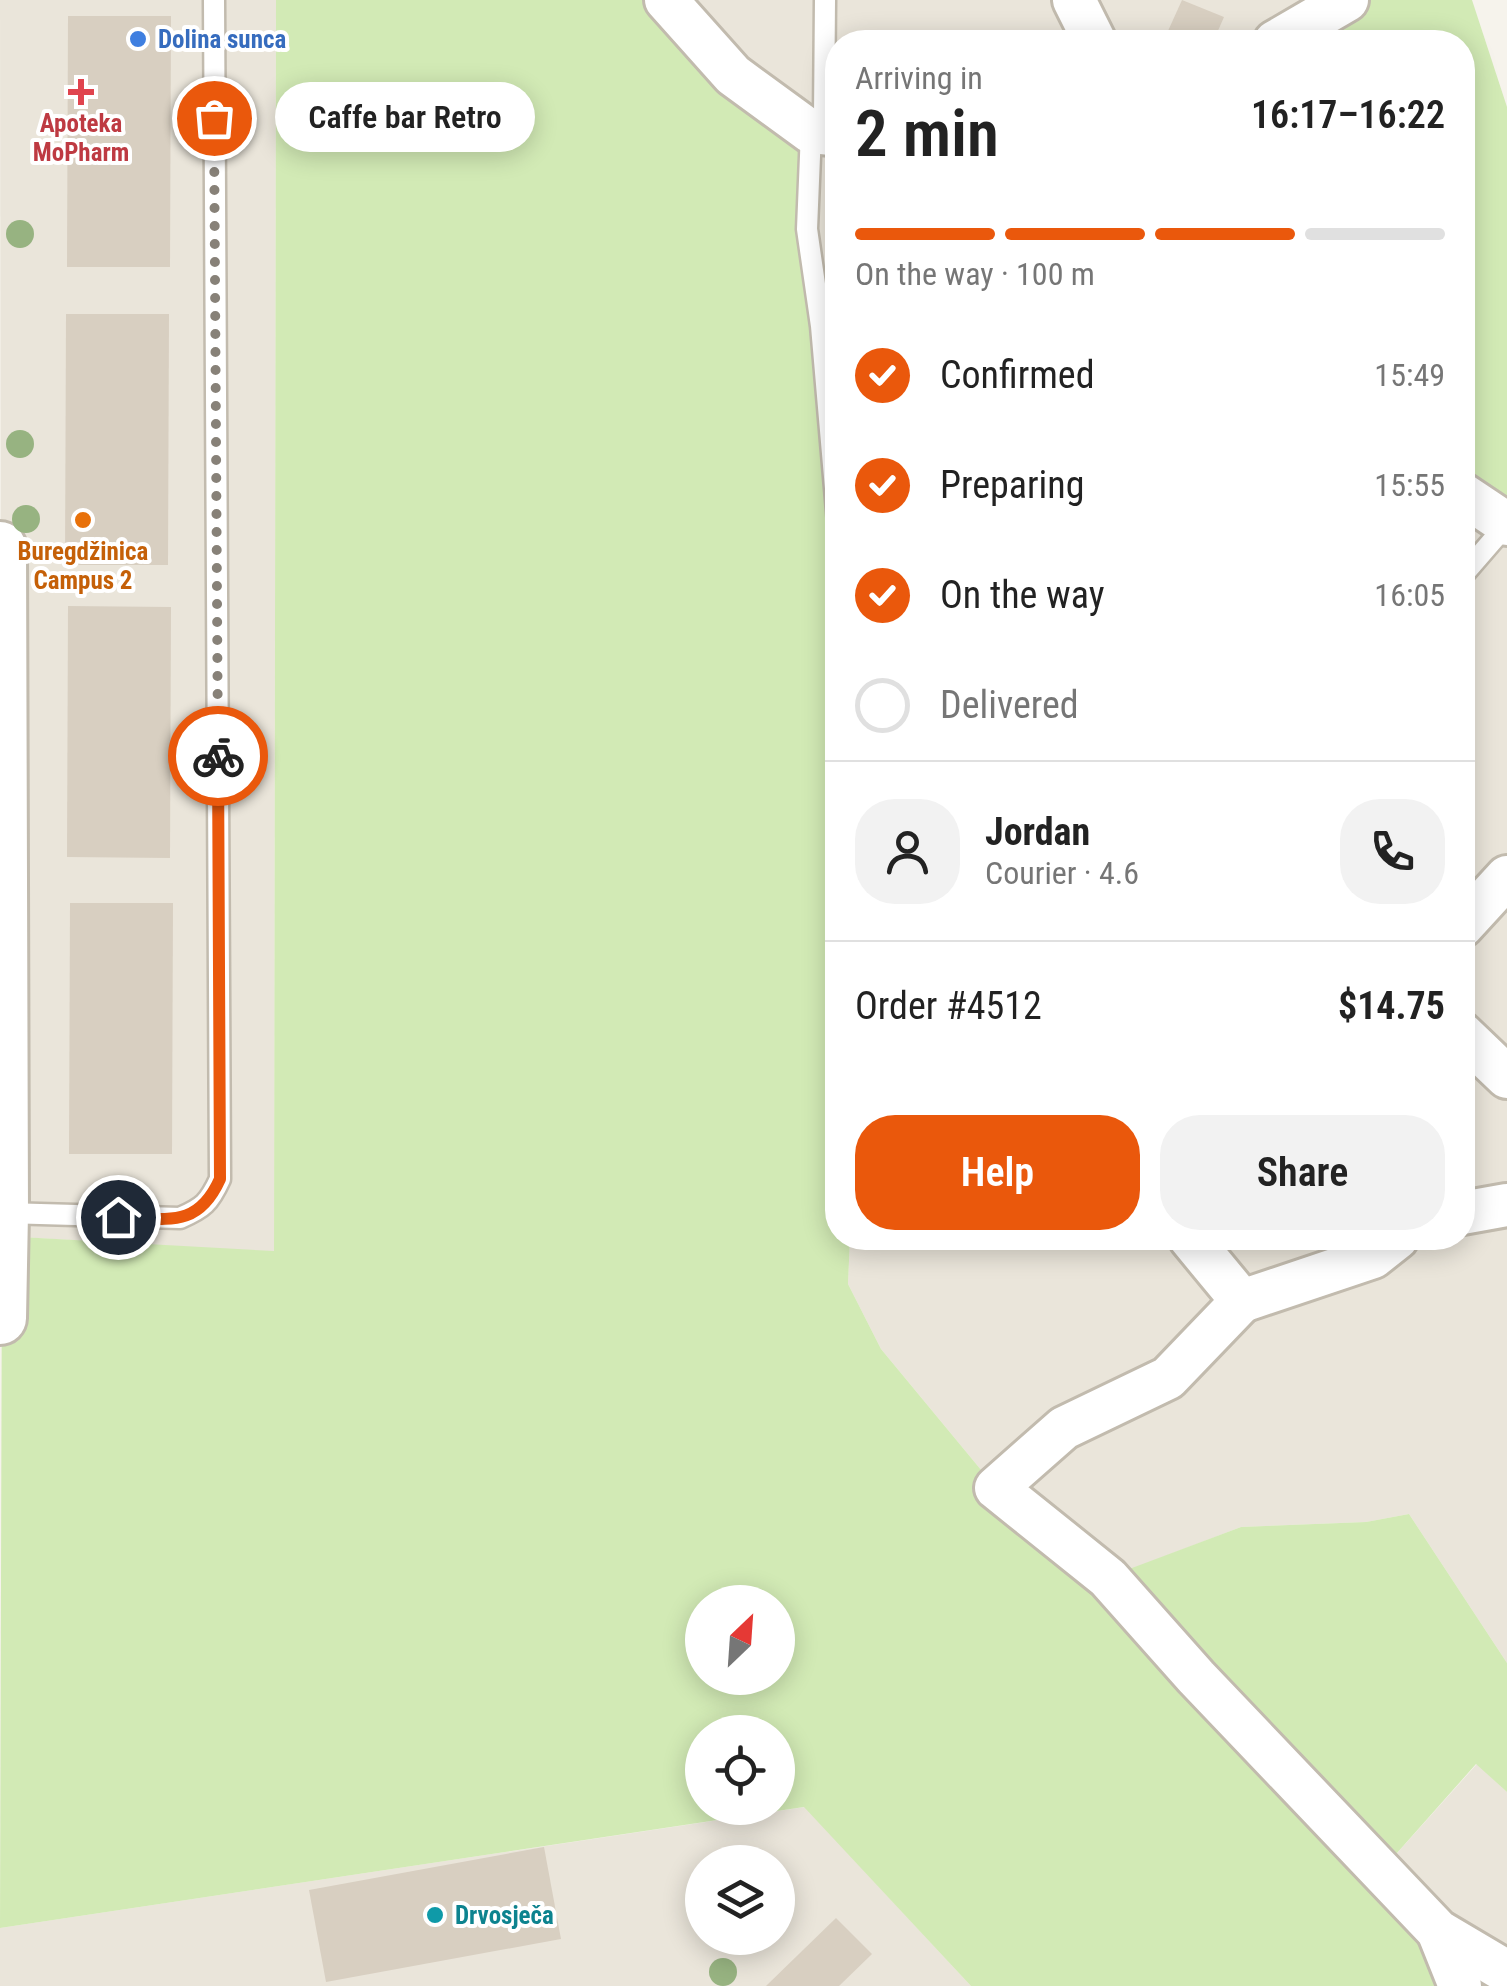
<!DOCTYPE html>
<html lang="en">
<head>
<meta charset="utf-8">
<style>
	:root { --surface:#fff; --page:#f2f2f2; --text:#222; --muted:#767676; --line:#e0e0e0; --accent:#ea580c }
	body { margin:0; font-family:"Roboto Condensed",sans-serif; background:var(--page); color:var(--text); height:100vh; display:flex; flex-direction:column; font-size:38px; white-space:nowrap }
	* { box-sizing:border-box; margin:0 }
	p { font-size:32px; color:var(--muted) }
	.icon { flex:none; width:55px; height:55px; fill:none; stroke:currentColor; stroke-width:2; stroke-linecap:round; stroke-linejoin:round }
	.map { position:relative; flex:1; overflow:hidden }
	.panel { position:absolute; left:825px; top:30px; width:650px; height:1220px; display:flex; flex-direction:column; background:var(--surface); border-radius:40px; box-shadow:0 5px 25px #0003 }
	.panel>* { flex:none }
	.needle { width:65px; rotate:25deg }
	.fabs { position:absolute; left:685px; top:1585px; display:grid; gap:20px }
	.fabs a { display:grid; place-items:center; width:110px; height:110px; border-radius:50%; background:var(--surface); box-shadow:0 5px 25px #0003; font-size:50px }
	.pin { position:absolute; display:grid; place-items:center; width:85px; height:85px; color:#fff; margin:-42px; border:5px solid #fff; border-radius:50%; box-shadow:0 2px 10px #0007 }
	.courier { position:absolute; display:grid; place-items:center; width:100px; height:100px; margin:-50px; border:8px solid #ea580c; border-radius:50%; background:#fff; color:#222; box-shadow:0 2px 12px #0007 }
	.bubble { position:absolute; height:70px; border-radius:35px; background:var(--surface); box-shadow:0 5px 25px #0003; font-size:32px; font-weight:600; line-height:70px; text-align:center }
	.summary em { font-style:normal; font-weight:600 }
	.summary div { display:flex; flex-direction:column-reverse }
	.summary { display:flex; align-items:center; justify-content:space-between; height:170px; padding:0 30px }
	h1 { font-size:65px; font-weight:600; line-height:75px }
	.bar { display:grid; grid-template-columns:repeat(4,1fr); gap:15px 10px; align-content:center; height:120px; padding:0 30px }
	.bar i { height:12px; border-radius:8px; background:var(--line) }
	.bar .current { background:var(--accent) }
	.bar p { grid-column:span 4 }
	.line { display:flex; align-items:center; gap:25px; padding:0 30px; border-top:2px solid var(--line) }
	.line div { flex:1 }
	.round { display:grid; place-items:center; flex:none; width:105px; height:105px; border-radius:40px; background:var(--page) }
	ol { padding:0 30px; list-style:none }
	li { display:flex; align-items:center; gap:30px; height:110px }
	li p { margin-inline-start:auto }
	li .icon { padding:10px; border-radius:50%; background:var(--accent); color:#fff; stroke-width:4 }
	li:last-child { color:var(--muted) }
	li i { width:55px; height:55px; border:5px solid var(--line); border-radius:50% }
	.cta { display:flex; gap:20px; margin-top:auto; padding:20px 30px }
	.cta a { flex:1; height:115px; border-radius:40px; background:var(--accent); color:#fff; font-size:40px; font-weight:600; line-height:115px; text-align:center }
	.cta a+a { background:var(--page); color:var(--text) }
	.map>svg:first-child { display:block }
	.residential { fill:#eae5da; fill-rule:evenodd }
	.green { fill:#d2eab5; fill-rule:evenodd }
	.building { fill:#d8cfc1 }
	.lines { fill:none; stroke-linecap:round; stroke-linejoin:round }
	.service-casing { stroke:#c2bbae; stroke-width:25 }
	.minor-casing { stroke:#c2bbae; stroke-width:48 }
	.tertiary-casing { stroke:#c2bbae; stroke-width:58 }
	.service { stroke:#fff; stroke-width:20 }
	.minor { stroke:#fff; stroke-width:42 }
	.tertiary { stroke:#fff; stroke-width:52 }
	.tree { fill:#97b381 }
	.done { stroke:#878178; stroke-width:10; stroke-dasharray:0 18 }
	.route { stroke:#ea580c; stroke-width:12 }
	.shop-dot { fill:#3f7fe0; stroke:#fff; stroke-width:4 }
	.health-dot { fill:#e0444e; stroke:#fff; stroke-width:4 }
	.food-dot { fill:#e8710a; stroke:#fff; stroke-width:4 }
	.culture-dot { fill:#0f9aa8; stroke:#fff; stroke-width:4 }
	.labels { text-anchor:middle; stroke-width:8; stroke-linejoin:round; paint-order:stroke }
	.shop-label { font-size:25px; font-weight:bold; fill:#366cbe; stroke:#fff; text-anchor:start }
	.health-label { font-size:25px; font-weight:bold; fill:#be3a42; stroke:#fff }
	.food-label { font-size:25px; font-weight:bold; fill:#c56008; stroke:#fff }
	.culture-label { font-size:25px; font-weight:bold; fill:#0d838f; stroke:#fff; text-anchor:start }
</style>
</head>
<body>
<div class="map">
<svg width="1507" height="1986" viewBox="0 0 1507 1986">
	<rect width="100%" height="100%" fill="#f6f3ec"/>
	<g class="residential">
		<polygon points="0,0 276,0 274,1252 2,1236"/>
		<polygon points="666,0 1347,0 1275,42 838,42 838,523"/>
		<polygon points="1463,494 1507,524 1507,1663 1409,1514 1366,1522 1241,1527 1108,1578 996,1488 881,1349 848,1284 850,1238 1462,1238"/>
		<polygon points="1477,1764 1507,1792 1507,1986 1459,1986 1381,1871"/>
		<path d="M805 1807 971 1986H0V1928ZM702 1862H778V1938H702Z"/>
	</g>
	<g class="green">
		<path d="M276 0H666L811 132 807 229 838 523V1238H850L848 1284 881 1349 996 1488 1108 1577 1241 1527 1366 1522 1409 1514 1507 1663V1792L1476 1764 1381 1871 1459 1986H971L804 1807 0 1928 2 1236 274 1251ZM702 1602H778V1678H702ZM702 1732H778V1808H702Z"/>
		<polygon points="1347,0 1472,0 1507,107 1507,524 1463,494 1462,42 1275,42"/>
	</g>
	<g class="building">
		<polygon points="1182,0 1224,17 1213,42 1163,42"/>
		<polygon points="68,16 171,16 170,267 67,267"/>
		<polygon points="66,314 169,314 168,565 65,565"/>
		<polygon points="68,606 171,607 170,858 67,857"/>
		<polygon points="70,903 173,903 172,1154 69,1154"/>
		<polygon points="544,1847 561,1939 326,1982 309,1890"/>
		<polygon points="836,1918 872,1954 839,1986 766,1986"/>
	</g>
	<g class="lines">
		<defs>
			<g id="service">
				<polyline points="825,0 824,118 811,132 807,229 821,326 838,523"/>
				<polyline points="1462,576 1507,524"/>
				<path d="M5 1213 180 1218C203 1208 209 1203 220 1179L214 0"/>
			</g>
			<g id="minor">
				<polyline points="666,0 733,75 811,132 838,135"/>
				<polyline points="1074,0 1095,42"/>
				<polyline points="1275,42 1347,0"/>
				<polyline points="1462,494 1507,524"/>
				<polyline points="1462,926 1507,877"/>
				<polyline points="1462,1034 1507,1077"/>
				<polyline points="1462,1213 1507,1205"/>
				<polyline points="1190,1238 1242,1301 1373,1257 1397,1238"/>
				<polyline points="1242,1301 1168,1378 1064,1428 996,1488 1108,1578 1196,1677 1438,1931 1507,1972"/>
				<polyline points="1438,1931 1460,1986"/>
			</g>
			<polyline id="tertiary" points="0,548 2,1213 0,1318"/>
		</defs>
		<use href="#service" class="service-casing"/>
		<use href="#minor" class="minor-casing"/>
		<use href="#tertiary" class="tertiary-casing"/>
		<use href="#service" class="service"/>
		<use href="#minor" class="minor"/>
		<use href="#tertiary" class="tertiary"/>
	</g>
	<g class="tree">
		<circle cx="20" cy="234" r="14"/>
		<circle cx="20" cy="444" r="14"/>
		<circle cx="26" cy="519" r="14"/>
		<circle cx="723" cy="1972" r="14"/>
	</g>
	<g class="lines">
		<polyline class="done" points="214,118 218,756"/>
		<path class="route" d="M118 1217C166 1218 197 1230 220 1179L218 756"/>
	</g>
	<circle class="shop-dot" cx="138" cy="39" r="10"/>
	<path class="health-dot" d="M76 77h10v10h10v10h-10v10h-10v-10h-10v-10h10z"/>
	<circle class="food-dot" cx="83" cy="520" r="10"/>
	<circle class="culture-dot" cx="435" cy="1915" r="10"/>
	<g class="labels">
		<g class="shop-label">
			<text x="158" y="48">Dolina sunca</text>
		</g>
		<g class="health-label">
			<text x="81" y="132">Apoteka<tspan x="81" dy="29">MoPharm</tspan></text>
		</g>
		<g class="food-label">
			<text x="83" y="560">Buregdžinica<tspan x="83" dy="29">Campus 2</tspan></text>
		</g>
		<g class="culture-label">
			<text x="455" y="1924">Drvosječa</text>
		</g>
	</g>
</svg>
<div class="fabs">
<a><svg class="needle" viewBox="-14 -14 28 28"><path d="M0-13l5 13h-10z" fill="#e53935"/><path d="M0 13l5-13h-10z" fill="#767676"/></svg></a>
<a><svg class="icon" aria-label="locate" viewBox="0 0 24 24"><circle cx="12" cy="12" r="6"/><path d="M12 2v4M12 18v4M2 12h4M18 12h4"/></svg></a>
<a><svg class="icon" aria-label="layers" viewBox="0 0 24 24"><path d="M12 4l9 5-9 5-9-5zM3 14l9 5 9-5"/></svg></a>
</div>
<div class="pin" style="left:214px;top:118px;background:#ea580c"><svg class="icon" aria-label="bag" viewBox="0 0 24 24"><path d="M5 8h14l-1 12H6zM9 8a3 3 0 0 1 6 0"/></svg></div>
<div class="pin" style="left:118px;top:1217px;background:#1f2937"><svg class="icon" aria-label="home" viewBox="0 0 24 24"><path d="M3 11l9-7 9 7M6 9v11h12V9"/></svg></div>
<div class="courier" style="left:218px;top:756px"><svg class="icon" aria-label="bike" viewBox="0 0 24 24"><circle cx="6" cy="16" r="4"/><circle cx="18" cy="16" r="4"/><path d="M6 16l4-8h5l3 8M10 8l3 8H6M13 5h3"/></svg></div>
<div class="bubble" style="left:275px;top:82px;width:260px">Caffe bar Retro</div>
<section class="panel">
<div class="summary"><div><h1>2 min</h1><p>Arriving in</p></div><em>16:17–16:22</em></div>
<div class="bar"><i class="current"></i><i class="current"></i><i class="current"></i><i></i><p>On the way · 100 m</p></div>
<ol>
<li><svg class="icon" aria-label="check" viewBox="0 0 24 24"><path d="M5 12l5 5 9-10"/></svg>Confirmed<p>15:49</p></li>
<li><svg class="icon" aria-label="check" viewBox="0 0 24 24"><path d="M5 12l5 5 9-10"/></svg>Preparing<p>15:55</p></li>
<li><svg class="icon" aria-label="check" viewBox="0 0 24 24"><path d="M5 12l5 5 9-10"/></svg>On the way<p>16:05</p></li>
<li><i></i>Delivered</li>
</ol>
<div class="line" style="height:180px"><a class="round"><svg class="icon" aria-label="person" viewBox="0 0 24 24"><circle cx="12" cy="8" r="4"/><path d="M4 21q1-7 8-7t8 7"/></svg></a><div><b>Jordan</b><p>Courier · 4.6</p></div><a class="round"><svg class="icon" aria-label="phone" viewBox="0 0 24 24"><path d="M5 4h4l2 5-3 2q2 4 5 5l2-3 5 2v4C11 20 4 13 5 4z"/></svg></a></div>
<div class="line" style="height:130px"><div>Order #4512</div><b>$14.75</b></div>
<div class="cta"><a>Help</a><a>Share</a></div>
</section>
</div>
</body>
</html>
